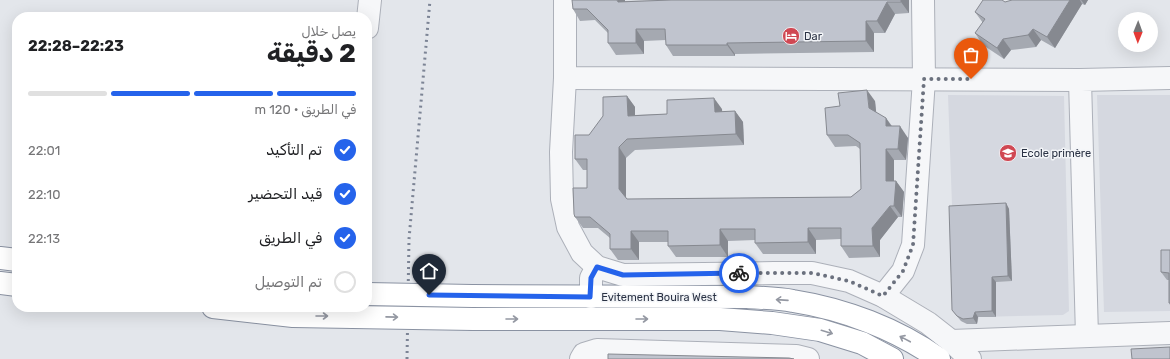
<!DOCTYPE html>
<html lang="ar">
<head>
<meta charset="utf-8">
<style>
	:root { --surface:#fff; --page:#f6f6f6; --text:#202124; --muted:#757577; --line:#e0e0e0; --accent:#2563eb }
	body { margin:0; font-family:Rubik,"Noto Sans Arabic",sans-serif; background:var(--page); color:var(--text); direction:rtl; height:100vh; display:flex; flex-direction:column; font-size:15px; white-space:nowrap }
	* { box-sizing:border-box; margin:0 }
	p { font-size:13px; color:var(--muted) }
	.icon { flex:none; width:22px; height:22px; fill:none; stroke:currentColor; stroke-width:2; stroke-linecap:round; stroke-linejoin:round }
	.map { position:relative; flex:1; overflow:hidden; direction:ltr }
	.sheet { position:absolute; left:12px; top:12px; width:360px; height:300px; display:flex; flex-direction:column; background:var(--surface); border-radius:16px; box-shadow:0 4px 16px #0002; direction:rtl }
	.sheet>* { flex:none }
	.needle { width:26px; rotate:181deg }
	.fabs { position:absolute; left:1118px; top:12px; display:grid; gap:8px }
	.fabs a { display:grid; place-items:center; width:40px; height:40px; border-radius:50%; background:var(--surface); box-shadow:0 4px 16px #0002; font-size:20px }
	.pin { position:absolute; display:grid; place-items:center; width:34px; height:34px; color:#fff; margin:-41px -17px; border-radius:50% 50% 50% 0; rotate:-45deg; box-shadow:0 0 4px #0007 }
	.pin .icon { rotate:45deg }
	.courier { position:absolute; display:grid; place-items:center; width:40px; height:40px; margin:-20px; border:3px solid #2563eb; border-radius:50%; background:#fff; color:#222; box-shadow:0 1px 5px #0007 }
	.head em { font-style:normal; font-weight:700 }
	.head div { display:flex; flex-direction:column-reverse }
	.head { display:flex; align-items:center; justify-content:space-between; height:68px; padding:0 16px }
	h1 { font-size:26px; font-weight:700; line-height:30px }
	.bar { display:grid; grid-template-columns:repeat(4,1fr); gap:6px 4px; align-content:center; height:48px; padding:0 16px }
	.bar i { height:5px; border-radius:3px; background:var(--line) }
	.bar .selected { background:var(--accent) }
	.bar p { grid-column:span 4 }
	ol { padding:0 16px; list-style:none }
	li { display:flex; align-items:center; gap:12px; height:44px }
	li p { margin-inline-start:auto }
	li .icon { padding:4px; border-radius:50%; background:var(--accent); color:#fff; stroke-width:4 }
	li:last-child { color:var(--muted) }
	li i { width:22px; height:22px; border:2px solid var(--line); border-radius:50% }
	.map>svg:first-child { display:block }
	.built { fill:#d5d8e0 }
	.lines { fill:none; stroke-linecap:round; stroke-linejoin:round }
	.minor-casing { stroke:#acb0b9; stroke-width:24 }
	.highway-casing { stroke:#8a92a2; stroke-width:24 }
	.minor { stroke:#f6f7f9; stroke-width:22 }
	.highway { stroke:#fff; stroke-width:22 }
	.rail { stroke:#7c8495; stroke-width:3; stroke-dasharray:2 4; stroke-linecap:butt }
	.highway-bridge-casing { stroke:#8a92a2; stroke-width:24; stroke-linecap:butt }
	.highway-bridge { stroke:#fff; stroke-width:22 }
	.wall { fill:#a5a9b1 }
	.shaded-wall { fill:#868990 }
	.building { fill:#c0c4ce; stroke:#868990 }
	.oneway { stroke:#9498a2 }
	.done { stroke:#6b717e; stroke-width:4; stroke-dasharray:0 7.2 }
	.route { stroke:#2563eb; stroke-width:5 }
	.labels { text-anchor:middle; stroke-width:3; stroke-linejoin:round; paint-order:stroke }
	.poi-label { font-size:11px; fill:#2a3244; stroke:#f3f5f8; text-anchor:start }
	.street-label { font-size:11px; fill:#2a3244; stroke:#f3f5f8 }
</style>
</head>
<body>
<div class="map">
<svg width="1170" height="359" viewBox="0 0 1170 359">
	<rect width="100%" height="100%" fill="#e3e6eb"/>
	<g class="built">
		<polygon points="948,95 1064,96 1069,311 1063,315 979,317 977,324 967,324 961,321 956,315"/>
		<polygon points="1097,95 1170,95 1170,311 1104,312"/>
	</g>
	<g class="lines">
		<defs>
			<g id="minor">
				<polyline points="565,0 565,78 1080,80"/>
				<polyline points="367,28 370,0"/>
				<polyline points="565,78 561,152 562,199 568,227 582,253 597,267 623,275 774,273 812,273 849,281 883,296 928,323 951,341 970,359"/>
				<polyline points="883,296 903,271 913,245 924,79 923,0"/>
				<polyline points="591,297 591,278 597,267"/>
				<polyline points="1087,336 1080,80 1170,78"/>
				<polyline points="951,341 1170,333"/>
				<polyline points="581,359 584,354 597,350 796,356 808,359"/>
			</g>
			<g id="highway">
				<polyline points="0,258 17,260"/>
				<polyline points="0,283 17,285"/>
				<path d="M472 296 747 297C762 298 778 298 793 301 844 309 897 329 939 359"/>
				<polyline points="213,307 293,316 353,317"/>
				<polyline points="473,319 720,319 772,323 820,330 862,343 892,359"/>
			</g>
		</defs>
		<use href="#minor" class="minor-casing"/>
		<use href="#highway" class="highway-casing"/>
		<use href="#minor" class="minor"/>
		<use href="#highway" class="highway"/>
		<polyline class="rail" points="407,359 409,239 430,0"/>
		<defs>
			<g id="highway-bridge">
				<polyline points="367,294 472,296"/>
				<polyline points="353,317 473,319"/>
			</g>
		</defs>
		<use href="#highway-bridge" class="highway-bridge-casing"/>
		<use href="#highway-bridge" class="highway-bridge"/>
	</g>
	<g class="wall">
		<polygon points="670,0 909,0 909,13 895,14 885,33 874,33 874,52 735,54 735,56 673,56 666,45 666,40 644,41 644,54 616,55 608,43 608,33 595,20 580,21 573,9 625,1"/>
		<polygon points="1012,0 1088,0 1085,5 1082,4 1055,48 1041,40 1036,47 1011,50 1004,59 983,45 975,33 983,23 975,12"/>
		<polygon points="627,96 635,107 635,115 667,114 722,109 722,112 735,111 743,122 744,145 635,150 626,158 626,198 627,199 851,197 861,189 860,149 856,146 835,147 827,135 875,101 876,113 886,118 892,126 908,138 906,160 894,160 894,181 896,181 904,192 902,217 898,217 880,240 880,257 849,258 841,246 841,239 816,240 816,254 763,254 755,243 755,240 728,241 728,257 676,257 668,246 668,242 639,242 639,260 618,260 610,249 610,238 598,228 583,228 575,217 587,188 587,170 583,170 575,159 589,135"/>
		<polygon points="1006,203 1009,209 1012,281 996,282 996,317 978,317 977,324 967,324 961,321 952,310"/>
		<polygon points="1170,250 1170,305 1169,303 1169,280 1167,280 1161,272"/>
	</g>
	<g class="shaded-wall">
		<polygon points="617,0 625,0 625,13 618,2"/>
		<polygon points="901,0 909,0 909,13 901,2"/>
		<polygon points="1070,0 1080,0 1082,4 1055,48 1047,37"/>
		<polygon points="1081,0 1088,0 1085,5"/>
		<polygon points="887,2 895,14 885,33 877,21"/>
		<polygon points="866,21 874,33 874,52 866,41"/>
		<polygon points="636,29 644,41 644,54 636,43"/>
		<polygon points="1033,29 1041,40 1036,47 1028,35"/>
		<polygon points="1003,39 1011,50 1004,59 997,48"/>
		<polygon points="727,43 735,54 735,56 727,45"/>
		<polygon points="867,90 875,101 877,120 869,108"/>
		<polygon points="627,96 635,107 635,127 628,116"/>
		<polygon points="714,98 722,109 723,123 715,112"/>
		<polygon points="735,111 743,122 744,145 736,134"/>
		<polygon points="886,118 894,130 886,126"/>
		<polygon points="900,126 908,138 906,160 898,149"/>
		<polygon points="619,147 626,158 626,200 619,189"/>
		<polygon points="886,149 894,160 894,192 886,181"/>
		<polygon points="896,181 904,192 902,217 894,206"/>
		<polygon points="1006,203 1009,209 1012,281 1008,276"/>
		<polygon points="890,206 898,217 880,240 880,257 873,246 872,228"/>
		<polygon points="808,228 816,240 816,254 808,242"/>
		<polygon points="720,229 728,241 728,257 720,245"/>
		<polygon points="631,231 639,242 639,260 631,249"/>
		<polygon points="992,277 996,282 996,317 992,311"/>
		<polygon points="975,312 978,317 977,324 973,318"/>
	</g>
	<g class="building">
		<polygon points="572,0 617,0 618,2 671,0 901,0 901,2 887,2 877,21 866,21 866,41 727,43 727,45 666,45 665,29 636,29 636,43 608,43 608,30 587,9 573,9"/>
		<polygon points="983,0 1002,0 1005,2 1012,0 1070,0 1047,37 1033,29 1028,35 1003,39 997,48 975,33 985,19 975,12"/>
		<polygon points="867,90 869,108 886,118 886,126 900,126 898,149 886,149 886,181 896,181 894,206 890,206 872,228 873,246 841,246 841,228 808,228 808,242 755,243 755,229 720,229 720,245 668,246 668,231 631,231 631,249 610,249 610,234 590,217 575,217 574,214 573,188 587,188 587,159 575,159 575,135 589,135 603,116 603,97 627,96 628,116 667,114 667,100 714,98 715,112 735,111 736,134 627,139 619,147 619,189 627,199 851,197 861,189 860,143 848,135 827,135 825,108 840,106 838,93"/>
		<polygon points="1006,203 1008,276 992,277 992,311 975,312 973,318 963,319 957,316 952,310 949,206"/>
		<polygon points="1161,250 1170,250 1170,303 1169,303 1169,273 1161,272"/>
		<polygon points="1170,347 1170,359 1132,359 1131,349"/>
		<polygon points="608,354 789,358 794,359 608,359"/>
	</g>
	<defs><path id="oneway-shaft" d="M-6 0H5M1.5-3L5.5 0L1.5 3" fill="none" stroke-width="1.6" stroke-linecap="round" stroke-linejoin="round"/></defs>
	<g class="oneway">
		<use href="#oneway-shaft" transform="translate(782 300) rotate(-176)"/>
		<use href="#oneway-shaft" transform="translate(322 316)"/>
		<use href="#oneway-shaft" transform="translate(392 317) rotate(1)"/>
		<use href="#oneway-shaft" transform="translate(512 319)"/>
		<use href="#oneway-shaft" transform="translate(642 319)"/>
		<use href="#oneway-shaft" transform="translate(827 332) rotate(17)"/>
		<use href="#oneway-shaft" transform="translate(905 339) rotate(-152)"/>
	</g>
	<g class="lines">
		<polyline class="done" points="739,273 812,273 849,281 883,296 903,271 913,245 924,79 971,79"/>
		<polyline class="route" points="429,295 590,297 591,278 597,267 623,275 739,273"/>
	</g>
	<defs>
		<symbol id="hotel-disc" viewBox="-11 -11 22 22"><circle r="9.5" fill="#d04853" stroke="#f3f5f8"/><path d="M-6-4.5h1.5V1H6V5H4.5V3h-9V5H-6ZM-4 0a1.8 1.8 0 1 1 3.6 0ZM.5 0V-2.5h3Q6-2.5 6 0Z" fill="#fff"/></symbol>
		<symbol id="school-disc" viewBox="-11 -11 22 22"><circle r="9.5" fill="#d04853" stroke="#f3f5f8"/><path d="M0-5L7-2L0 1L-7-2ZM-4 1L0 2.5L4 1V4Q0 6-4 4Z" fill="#fff"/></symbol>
	</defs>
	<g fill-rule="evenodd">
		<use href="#hotel-disc" x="781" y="26" width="20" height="20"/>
		<use href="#school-disc" x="998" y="143" width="20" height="20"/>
	</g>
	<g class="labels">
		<g class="poi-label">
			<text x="804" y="40">Dar</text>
			<text x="1021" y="157">Ecole primère</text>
		</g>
		<g class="street-label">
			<text x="659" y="301">Evitement Bouira West</text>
		</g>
	</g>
</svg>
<div class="fabs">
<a><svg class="needle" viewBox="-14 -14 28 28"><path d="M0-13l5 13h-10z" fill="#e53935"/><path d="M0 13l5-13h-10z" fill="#757577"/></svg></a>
</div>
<div class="pin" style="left:971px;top:79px;background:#ea580c"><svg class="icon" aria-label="bag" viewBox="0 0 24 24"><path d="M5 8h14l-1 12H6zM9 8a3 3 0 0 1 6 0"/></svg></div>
<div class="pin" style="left:429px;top:295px;background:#1f2937"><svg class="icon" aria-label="home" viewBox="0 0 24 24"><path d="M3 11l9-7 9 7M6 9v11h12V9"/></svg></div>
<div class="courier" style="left:739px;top:273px"><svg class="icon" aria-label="bike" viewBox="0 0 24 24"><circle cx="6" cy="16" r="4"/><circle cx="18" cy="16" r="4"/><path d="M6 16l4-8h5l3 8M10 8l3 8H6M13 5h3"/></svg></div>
<section class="sheet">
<div class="head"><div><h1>2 دقيقة</h1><p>يصل خلال</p></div><em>22:23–22:28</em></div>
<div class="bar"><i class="selected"></i><i class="selected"></i><i class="selected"></i><i></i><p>في الطريق · 120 m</p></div>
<ol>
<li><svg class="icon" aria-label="check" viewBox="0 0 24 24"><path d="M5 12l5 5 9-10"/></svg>تم التأكيد<p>22:01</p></li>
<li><svg class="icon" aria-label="check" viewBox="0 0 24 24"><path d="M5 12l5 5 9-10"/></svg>قيد التحضير<p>22:10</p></li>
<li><svg class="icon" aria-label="check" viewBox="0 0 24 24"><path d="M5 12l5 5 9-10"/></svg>في الطريق<p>22:13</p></li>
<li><i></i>تم التوصيل</li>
</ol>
</section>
</div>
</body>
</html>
